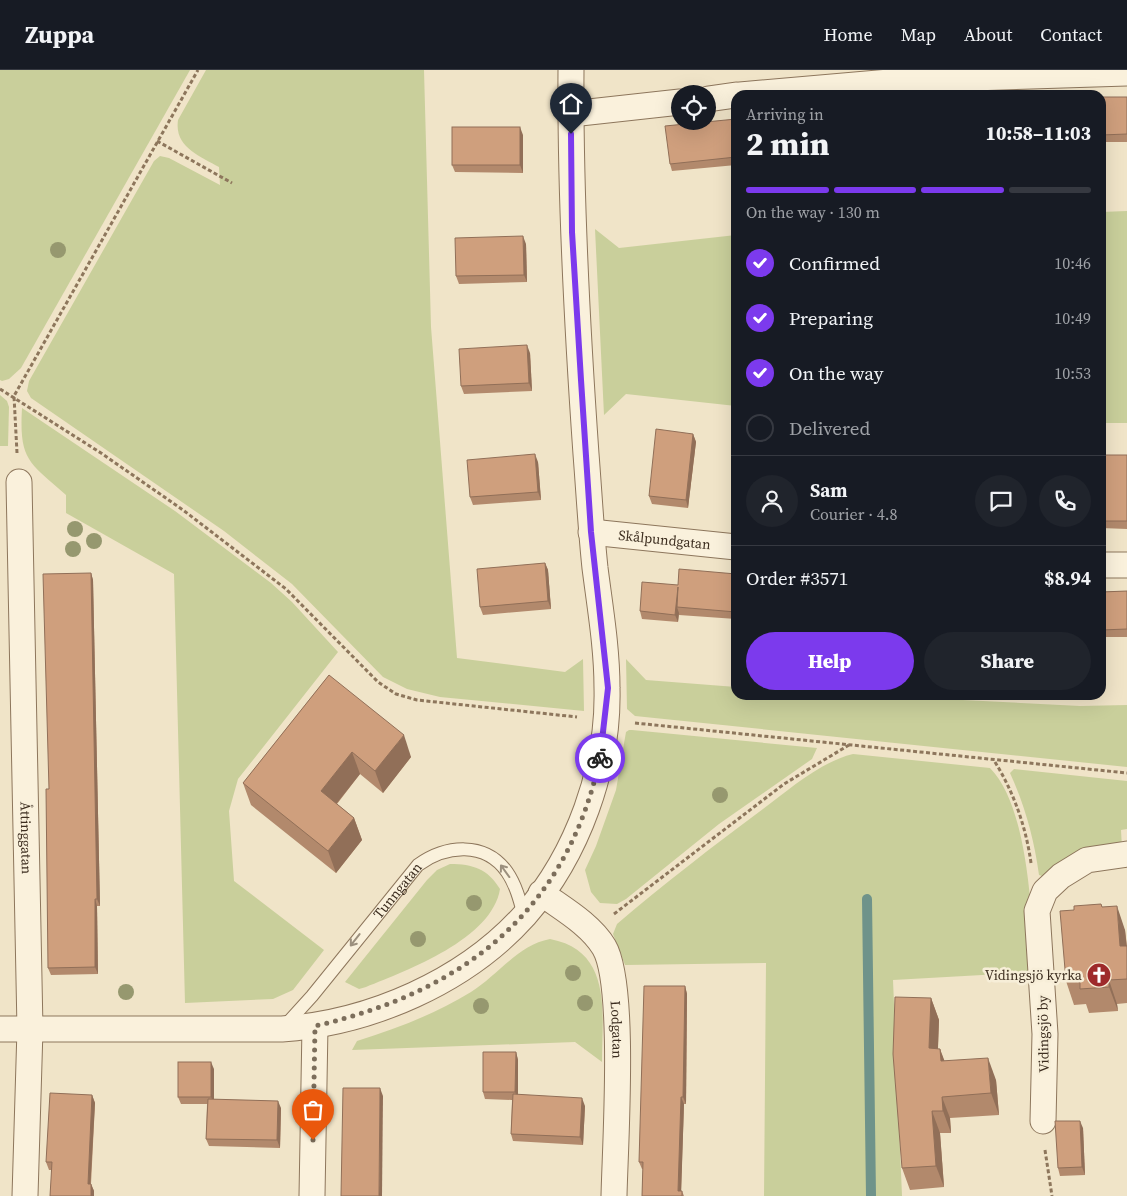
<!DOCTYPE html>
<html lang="en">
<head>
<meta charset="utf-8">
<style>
	:root { --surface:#171b24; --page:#20242c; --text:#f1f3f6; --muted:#9ea1a6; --line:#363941; --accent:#7c3aed }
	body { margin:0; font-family:"Source Serif 4",serif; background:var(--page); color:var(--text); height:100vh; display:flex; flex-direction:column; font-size:19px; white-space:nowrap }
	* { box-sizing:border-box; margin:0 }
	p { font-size:16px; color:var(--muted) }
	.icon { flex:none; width:28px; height:28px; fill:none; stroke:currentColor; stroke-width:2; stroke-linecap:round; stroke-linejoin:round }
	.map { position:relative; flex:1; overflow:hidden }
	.drawer { position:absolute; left:731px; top:20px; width:375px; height:610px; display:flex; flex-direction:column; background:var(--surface); border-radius:15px; box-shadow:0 5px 20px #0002 }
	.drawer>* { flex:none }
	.buttons { position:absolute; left:671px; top:15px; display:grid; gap:10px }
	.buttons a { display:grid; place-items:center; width:45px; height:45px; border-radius:50%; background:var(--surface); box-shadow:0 5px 20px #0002; font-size:25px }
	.pin { position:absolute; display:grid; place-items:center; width:42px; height:42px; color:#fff; margin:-51px -21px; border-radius:50% 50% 50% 0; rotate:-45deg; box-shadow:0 0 5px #0007 }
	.pin .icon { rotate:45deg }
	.courier { position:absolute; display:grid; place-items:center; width:50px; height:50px; margin:-25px; border:4px solid #7c3aed; border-radius:50%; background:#fff; color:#222; box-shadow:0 1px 6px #0007 }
	.overview em { font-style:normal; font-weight:800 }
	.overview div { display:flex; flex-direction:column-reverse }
	.overview { display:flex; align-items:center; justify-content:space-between; height:85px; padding:0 15px }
	h1 { font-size:32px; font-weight:800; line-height:38px }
	.bar { display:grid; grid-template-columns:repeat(4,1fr); gap:8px 5px; align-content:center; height:60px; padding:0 15px }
	.bar i { height:6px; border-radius:4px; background:var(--line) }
	.bar .active { background:var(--accent) }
	.bar p { grid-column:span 4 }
	.line { display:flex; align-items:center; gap:12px; padding:0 15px; border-top:1px solid var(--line) }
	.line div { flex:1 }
	.round { display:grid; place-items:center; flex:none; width:52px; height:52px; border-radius:26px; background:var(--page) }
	ol { padding:0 15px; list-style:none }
	li { display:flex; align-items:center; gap:15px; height:55px }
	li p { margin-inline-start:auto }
	li .icon { padding:5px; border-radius:50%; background:var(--accent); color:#fff; stroke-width:4 }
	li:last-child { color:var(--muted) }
	li i { width:28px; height:28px; border:2px solid var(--line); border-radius:50% }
	.cta { display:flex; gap:10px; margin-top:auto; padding:10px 15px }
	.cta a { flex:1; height:58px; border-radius:30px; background:var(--accent); color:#fff; font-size:20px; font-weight:800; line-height:58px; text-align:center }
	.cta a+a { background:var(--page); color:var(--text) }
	header { display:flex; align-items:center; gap:30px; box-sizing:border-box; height:70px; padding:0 25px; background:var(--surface); border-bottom:1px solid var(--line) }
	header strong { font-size:24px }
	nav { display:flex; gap:28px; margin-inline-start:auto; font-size:18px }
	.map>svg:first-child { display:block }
	.green { fill:#c9cf9b }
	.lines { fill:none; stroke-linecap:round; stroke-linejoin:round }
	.stream { stroke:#6f938a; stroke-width:10 }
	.service-casing { stroke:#8d765c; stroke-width:14 }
	.minor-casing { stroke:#8d765c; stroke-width:27 }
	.path { stroke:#8d765c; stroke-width:3; stroke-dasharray:4 2.5; stroke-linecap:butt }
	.service { stroke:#faf1dc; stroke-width:12 }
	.minor { stroke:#faf1dc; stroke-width:25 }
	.tree { fill:#96986f }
	.wall { fill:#b2896c }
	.shaded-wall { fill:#916f58 }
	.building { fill:#cf9f7d; stroke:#916f58 }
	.oneway { stroke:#9c907e }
	.done { stroke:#7c6e5b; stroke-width:5; stroke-dasharray:0 9 }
	.route { stroke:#7c3aed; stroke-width:6 }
	.labels { text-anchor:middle; stroke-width:5; stroke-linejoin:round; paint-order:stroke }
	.street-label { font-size:14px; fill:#3d2e20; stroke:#f7eed8 }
	.poi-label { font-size:14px; fill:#3d2e20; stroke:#f7eed8; text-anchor:end }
</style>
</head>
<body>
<header>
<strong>Zuppa</strong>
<nav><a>Home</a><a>Map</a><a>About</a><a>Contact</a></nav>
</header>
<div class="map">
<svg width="1127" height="1126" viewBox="0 0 1127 1126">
	<rect width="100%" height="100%" fill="#f0e4c8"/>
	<g class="green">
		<polygon points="0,0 190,0 21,298 9,309 2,311 0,310"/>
		<path d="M206 0H424L431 257 457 588 565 602 583 589 584 641 440 627 407 619 383 607 292 514 224 461 31 328 27 321 29 311 154 91 160 86 169 88 220 115 219 97C200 86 174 77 178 50Z"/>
		<polygon points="1127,141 1127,353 1101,353 1101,142"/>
		<polygon points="595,159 619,178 736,165 736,336 626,324 604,345"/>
		<polygon points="0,325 7,331 9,337 8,376 0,376"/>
		<path d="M22 338 175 441 271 513 292 532 338 582 238 709 229 741 234 811 324 880 293 920 273 929 185 933 174 504 66 443V425C29 392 19 391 22 338Z"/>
		<polygon points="626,589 646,610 736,617 736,625 862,625 1080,636 1127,635 1127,697 635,646 627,639"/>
		<polygon points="629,660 632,660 817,678 812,689 719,754 626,829 617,834 600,833 591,822 585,800 596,776 616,720 626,662"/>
		<path d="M853 684 990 698C1029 737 1032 849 1035 902L893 910 902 1126H764L766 893 625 895 613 864 617 854C664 814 713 776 763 739 790 719 820 692 853 684Z"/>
		<path d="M1014 699 1127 711V759L1121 760 1122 778 1045 807 1039 805C1034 768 1025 736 1010 703Z"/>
		<path d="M450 794C473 794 488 799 500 819 492 869 408 900 366 917L359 919 345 912 427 810 437 800Z"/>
		<path d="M550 869C613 881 602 943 602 992L575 972 352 980 357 971C398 958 435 944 471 922 498 905 518 875 550 869Z"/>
	</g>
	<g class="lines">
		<polyline class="stream" points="867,829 871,1126"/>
		<defs>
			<g id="service">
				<path id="s1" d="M283 958 312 926 418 795C446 775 485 771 507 802 516 815 520 831 524 846"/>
			</g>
			<g id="minor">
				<polyline points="740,25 912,10 1127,3"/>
				<polyline points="708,29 736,25"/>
				<polyline points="571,44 680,32"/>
				<path id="s2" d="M19 412 30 959 25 1126"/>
				<path id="s3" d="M591 462 736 477"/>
				<polyline points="1101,495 1127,495"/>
				<path id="s4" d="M541 823C563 839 590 854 604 877 626 914 615 1076 614 1126"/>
				<path d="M0 959H282C370 953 465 912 525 845 578 784 609 698 607 618 607 578 600 537 595 498 591 460 589 422 586 384 577 256 570 128 571 0"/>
				<polyline points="1043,1051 1045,964 1037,841 1045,821 1061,806 1087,790 1127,784"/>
				<polyline points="312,1126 315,956"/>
			</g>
		</defs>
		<use href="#service" class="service-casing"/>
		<use href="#minor" class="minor-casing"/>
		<g class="path">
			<polyline points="157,71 232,113"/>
			<polyline points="0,319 101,383 183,440 286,519 378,612 396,624 417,630 577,647"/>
			<polyline points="17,383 14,326 198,0"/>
			<polyline points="635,653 1127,703"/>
			<path d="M995 692C1014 723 1026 757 1031 793"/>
			<polyline points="614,844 784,714 849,675"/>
			<polyline points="1045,1080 1052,1126"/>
		</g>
		<use href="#service" class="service"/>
		<use href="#minor" class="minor"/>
	</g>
	<g class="tree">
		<circle cx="58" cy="180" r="8"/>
		<circle cx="75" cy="459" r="8"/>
		<circle cx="94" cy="471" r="8"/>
		<circle cx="73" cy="479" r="8"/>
		<circle cx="720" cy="725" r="8"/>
		<circle cx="474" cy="833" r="8"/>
		<circle cx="418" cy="869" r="8"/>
		<circle cx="573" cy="903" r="8"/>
		<circle cx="126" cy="922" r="8"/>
		<circle cx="585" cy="933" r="8"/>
		<circle cx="481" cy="936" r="8"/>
	</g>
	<g class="wall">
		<rect x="1101" y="27" width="26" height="45"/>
		<polygon points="736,49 736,95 672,101 670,94"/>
		<polygon points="523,65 523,103 455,102 452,95"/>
		<polygon points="526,174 527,212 459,214 456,206"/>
		<polygon points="530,283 532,321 464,324 461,316"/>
		<polygon points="693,364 696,372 688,438 652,434 649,426"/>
		<polygon points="1101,385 1127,385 1127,459 1101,458"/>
		<polygon points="538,392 541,430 473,435 470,427"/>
		<polygon points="545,493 548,500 551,539 483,545 480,537"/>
		<polygon points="91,503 93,510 100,836 97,836 98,904 51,905 48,898 49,719"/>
		<polygon points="736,504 736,549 679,545 679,543 678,552 642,549 640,541 678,515"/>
		<polygon points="1127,521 1127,567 1101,567 1101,522"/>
		<polygon points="329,605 411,687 383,723 360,704 337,734 354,748 362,770 336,803 251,735 243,713"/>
		<polygon points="1101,834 1102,837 1125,860 1127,876 1127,933 1117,934 1118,941 1089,943 1086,934 1074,935 1066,911 1074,840"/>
		<polygon points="685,916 687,924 686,1034 684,1034 681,1121 682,1121 684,1126 642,1126 643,1099 642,1099 639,1092"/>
		<polygon points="931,928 939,950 938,979 940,979 944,991 996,1010 999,1045 950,1048 951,1063 940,1063 944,1117 910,1120 902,1098"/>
		<polygon points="516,982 518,990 518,1025 585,1036 583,1075 513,1071 511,1064 512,1030 485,1029 483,1022"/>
		<polygon points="214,999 214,1029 281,1038 280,1078 209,1076 206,1069 207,1034 181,1034 178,1027"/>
		<polygon points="92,1025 95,1033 91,1114 94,1121 94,1126 50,1126 52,1100 49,1100 46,1092"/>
		<polygon points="1083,1058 1085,1105 1060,1106 1058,1098"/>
	</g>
	<g class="shaded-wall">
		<polygon points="520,57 523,65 523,103 520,95"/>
		<polygon points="523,166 526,174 527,212 524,205"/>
		<polygon points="527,275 530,283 532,321 529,313"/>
		<polygon points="693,364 696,372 688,438 686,430"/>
		<polygon points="535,384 538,392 541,430 538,422"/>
		<polygon points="545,493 548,500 551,539 548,531"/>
		<polygon points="91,503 93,510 100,836 97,829"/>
		<polygon points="678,517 677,537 679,543 678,552 675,545"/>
		<polygon points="404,665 411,687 383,723 375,701"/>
		<polygon points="352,682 360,704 329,743 321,721"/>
		<polygon points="354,748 362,770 336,803 328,781"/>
		<polygon points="95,829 97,836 98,904 95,897"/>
		<polygon points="1117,836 1125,860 1127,880 1120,876"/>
		<polygon points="1109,910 1117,934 1118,941 1109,917"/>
		<polygon points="685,916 687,924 686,1034 683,1027"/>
		<polygon points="931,928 939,950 937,1000 929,978"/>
		<polygon points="940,979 948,1000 941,991"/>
		<polygon points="516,982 518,990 518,1030 515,1022"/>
		<polygon points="988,988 996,1010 999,1045 991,1023"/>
		<polygon points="211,992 214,999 214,1034 211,1027"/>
		<polygon points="380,1018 383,1026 382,1126 379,1126"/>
		<polygon points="92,1025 95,1033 90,1121 88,1114"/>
		<polygon points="681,1027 684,1034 681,1126 678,1121"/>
		<polygon points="942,1027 950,1048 951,1063 943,1041"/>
		<polygon points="582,1028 585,1036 583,1075 580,1067"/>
		<polygon points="278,1031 281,1038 280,1078 277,1070"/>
		<polygon points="932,1041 940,1063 944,1117 936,1096"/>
		<polygon points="1080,1051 1083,1058 1085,1105 1082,1097"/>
		<polygon points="91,1114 94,1121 94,1126 91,1126"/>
	</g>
	<g class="building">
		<polygon points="1101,27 1127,27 1127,64 1101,65"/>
		<polygon points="736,49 736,87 670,94 665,56"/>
		<rect x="452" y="57" width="68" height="38"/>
		<polygon points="523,166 524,205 456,206 455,168"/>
		<polygon points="527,275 529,313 461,316 459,279"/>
		<polygon points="656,359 693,364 686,430 649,426"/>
		<polygon points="535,384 538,422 470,427 467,390"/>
		<rect x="1101" y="385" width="26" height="66"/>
		<polygon points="545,493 548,531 480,537 477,499"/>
		<polygon points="679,499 736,504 736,542 677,537 678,517 675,545 640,541 642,512 678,515"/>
		<polygon points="91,503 97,829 95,829 95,897 48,898 46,719 49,719 43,504"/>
		<polygon points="1127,521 1127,559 1101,560 1101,522"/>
		<polygon points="329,605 404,665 375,701 352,682 321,721 354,748 328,781 243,713"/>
		<polygon points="1101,834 1102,837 1117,836 1120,876 1127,876 1127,909 1109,910 1109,917 1080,919 1080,910 1066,911 1060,841 1074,840 1074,836"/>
		<polygon points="644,916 685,916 683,1027 681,1027 678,1121 682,1121 682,1126 642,1126 643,1092 639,1092"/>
		<polygon points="895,927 931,928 929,978 940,979 941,991 988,988 991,1023 942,1027 943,1041 932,1041 936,1096 902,1098 893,984"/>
		<polygon points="483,982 516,982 515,1022 483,1022"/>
		<rect x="178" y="992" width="33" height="35"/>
		<polygon points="343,1018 380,1018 379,1126 341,1126"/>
		<polygon points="50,1023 92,1025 88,1114 91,1114 91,1126 50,1126 52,1092 46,1092"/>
		<polygon points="513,1024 582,1028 580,1067 511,1064"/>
		<polygon points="208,1029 278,1031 277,1070 206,1069"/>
		<polygon points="1055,1051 1080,1051 1082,1097 1058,1098"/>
	</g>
	<defs><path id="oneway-shaft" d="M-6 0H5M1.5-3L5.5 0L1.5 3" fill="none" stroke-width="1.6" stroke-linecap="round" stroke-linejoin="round" transform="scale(1.25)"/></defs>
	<g class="oneway">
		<use href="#oneway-shaft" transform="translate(505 801) rotate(-126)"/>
		<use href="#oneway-shaft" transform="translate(355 870) rotate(128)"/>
	</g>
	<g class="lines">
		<path class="done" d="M313 1070 315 956C463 922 567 842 600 688"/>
		<polyline class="route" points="571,64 572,162 581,310 591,462 608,618 600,688"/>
	</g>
	<defs>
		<symbol id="church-disc" viewBox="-11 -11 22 22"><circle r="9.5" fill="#9e2a2b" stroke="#f7eed8"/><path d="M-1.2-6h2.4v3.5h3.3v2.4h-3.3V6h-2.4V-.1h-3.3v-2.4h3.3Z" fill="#fff"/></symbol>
	</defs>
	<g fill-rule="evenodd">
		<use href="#church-disc" x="1085" y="891" width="28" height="28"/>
	</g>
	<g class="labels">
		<g class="street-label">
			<text dy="5" stroke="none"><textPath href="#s3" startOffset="74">Skålpundgatan</textPath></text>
			<text dy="5" stroke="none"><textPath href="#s2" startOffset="356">Åttinggatan</textPath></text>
			<text dy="5" stroke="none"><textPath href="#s1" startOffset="179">Tunngatan</textPath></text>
			<text dy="5" stroke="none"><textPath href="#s4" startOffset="168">Lodgatan</textPath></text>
			<text transform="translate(1043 964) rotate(-91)" y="5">Vidingsjö by</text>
		</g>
		<g class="poi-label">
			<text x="1082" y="910">Vidingsjö kyrka</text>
		</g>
	</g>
</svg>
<div class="buttons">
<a><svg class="icon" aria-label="locate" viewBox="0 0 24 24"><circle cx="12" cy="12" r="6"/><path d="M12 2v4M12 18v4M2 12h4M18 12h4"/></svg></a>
</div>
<div class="pin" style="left:313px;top:1070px;background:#ea580c"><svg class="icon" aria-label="bag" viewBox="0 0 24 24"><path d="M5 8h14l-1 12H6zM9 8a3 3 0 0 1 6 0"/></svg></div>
<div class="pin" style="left:571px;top:64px;background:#1f2937"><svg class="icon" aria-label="home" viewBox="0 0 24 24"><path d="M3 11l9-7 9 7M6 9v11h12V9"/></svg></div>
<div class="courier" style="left:600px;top:688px"><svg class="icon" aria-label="bike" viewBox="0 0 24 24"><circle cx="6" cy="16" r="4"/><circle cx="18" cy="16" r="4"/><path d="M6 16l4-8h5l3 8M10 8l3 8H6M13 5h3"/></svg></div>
<section class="drawer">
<div class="overview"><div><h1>2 min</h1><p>Arriving in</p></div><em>10:58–11:03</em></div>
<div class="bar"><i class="active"></i><i class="active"></i><i class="active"></i><i></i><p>On the way · 130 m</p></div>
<ol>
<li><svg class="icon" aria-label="check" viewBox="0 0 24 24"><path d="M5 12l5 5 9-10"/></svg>Confirmed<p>10:46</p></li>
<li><svg class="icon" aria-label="check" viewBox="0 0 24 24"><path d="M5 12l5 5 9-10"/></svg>Preparing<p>10:49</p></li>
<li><svg class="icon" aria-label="check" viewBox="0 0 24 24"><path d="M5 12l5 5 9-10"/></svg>On the way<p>10:53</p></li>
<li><i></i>Delivered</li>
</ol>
<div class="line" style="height:90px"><a class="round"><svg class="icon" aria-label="person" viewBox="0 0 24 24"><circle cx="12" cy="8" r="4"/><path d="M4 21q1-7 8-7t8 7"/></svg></a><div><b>Sam</b><p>Courier · 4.8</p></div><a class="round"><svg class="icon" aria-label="chat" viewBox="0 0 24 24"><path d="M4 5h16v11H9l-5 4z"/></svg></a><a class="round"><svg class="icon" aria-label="phone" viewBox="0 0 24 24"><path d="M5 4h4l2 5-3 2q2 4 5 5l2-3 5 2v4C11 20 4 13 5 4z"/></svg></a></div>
<div class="line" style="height:65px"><div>Order #3571</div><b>$8.94</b></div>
<div class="cta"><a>Help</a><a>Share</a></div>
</section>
</div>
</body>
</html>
